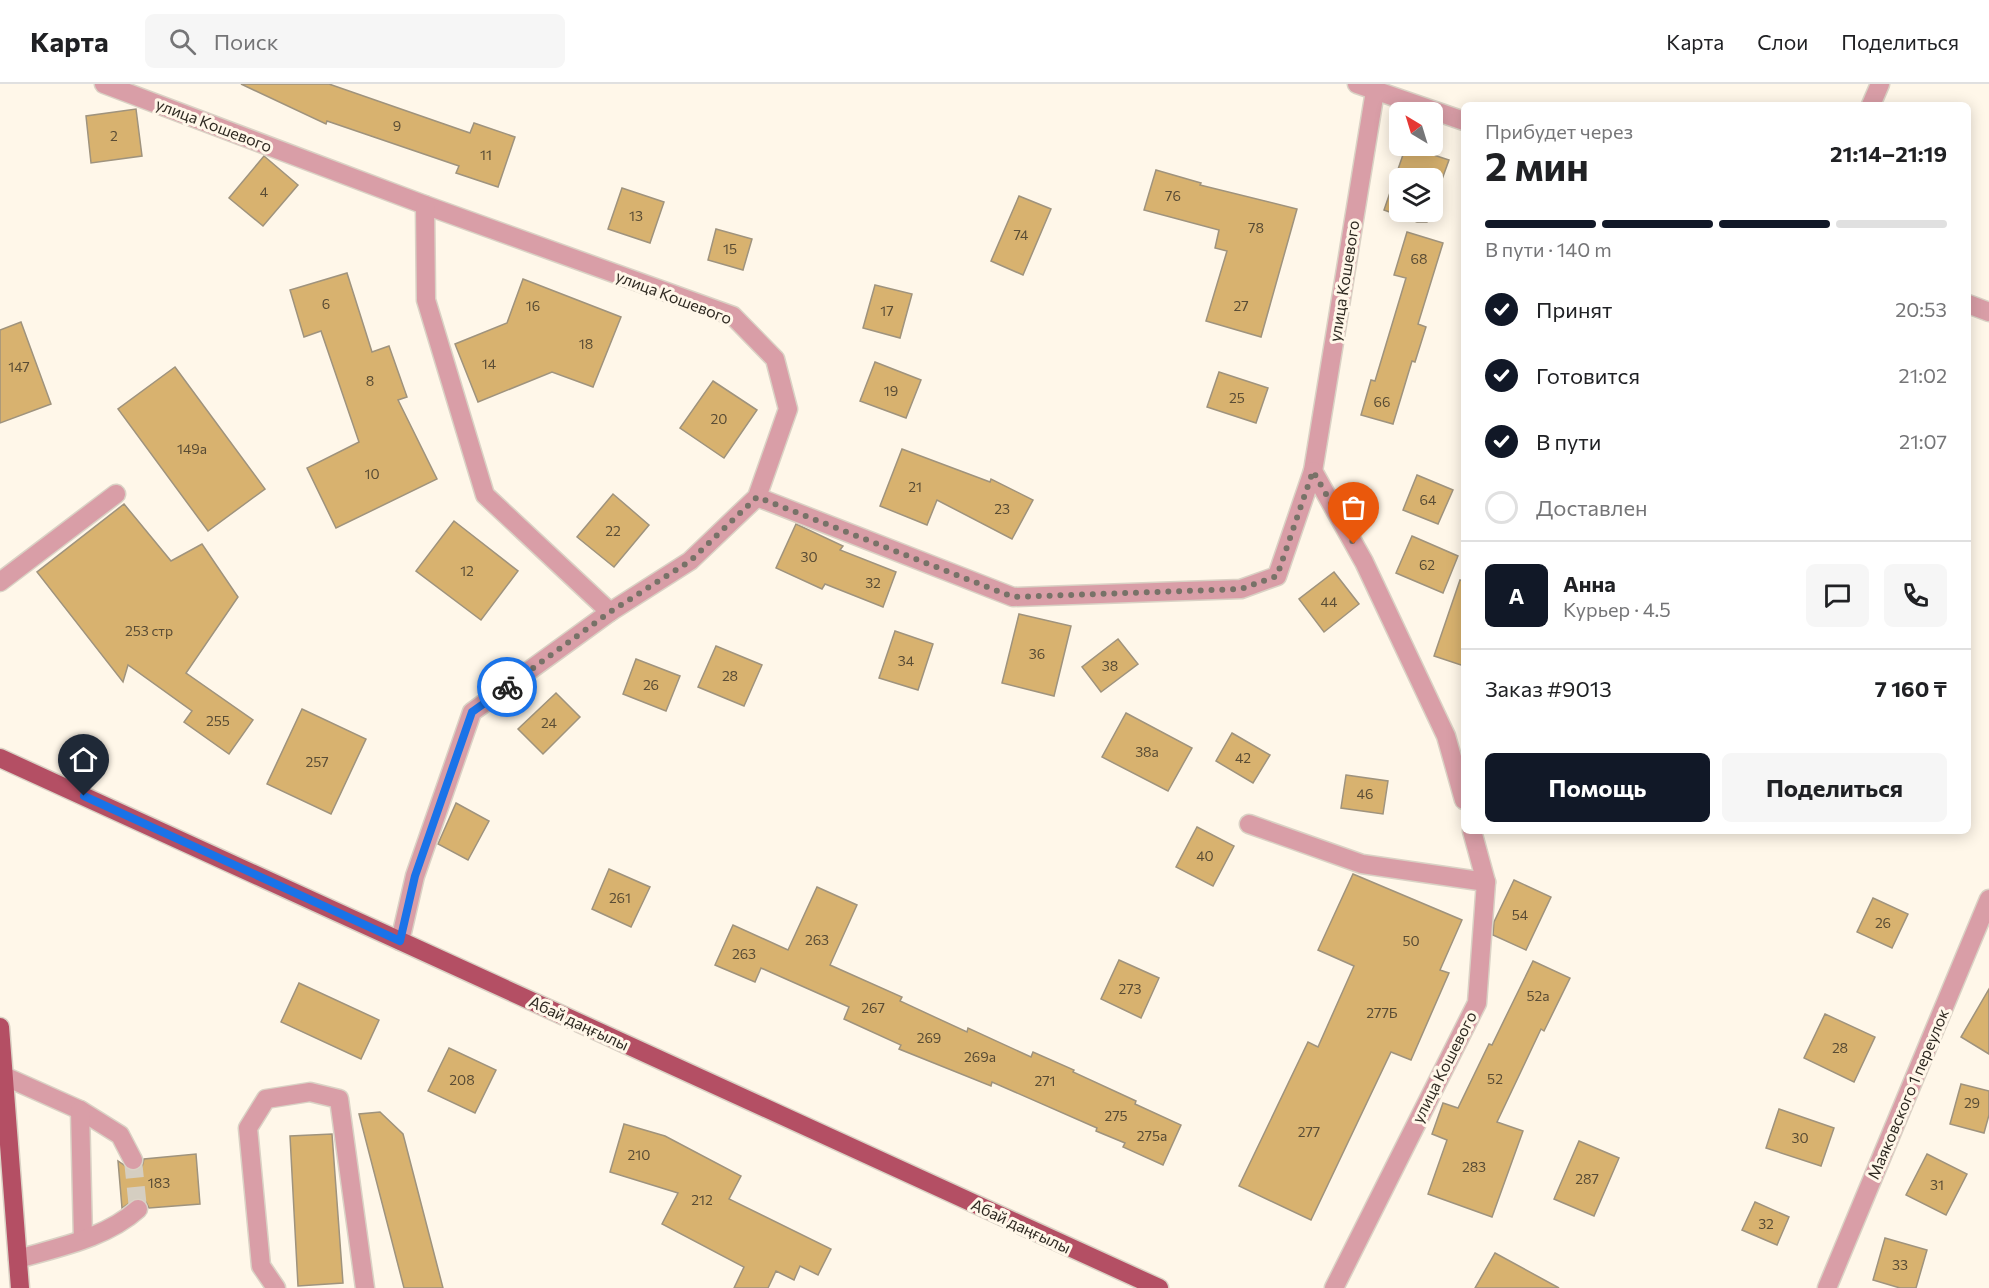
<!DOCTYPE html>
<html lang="ru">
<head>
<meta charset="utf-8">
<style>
	:root { --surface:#fff; --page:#f6f6f6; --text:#202124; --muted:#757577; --line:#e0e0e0; --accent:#111827 }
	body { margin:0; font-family:Commissioner,sans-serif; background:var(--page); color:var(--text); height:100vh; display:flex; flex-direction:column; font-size:22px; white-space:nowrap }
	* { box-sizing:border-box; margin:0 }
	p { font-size:20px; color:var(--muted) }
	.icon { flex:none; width:33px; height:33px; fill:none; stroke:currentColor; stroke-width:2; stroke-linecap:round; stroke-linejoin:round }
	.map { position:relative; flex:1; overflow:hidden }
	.drawer { position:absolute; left:1461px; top:18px; width:510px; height:732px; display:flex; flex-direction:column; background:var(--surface); border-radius:9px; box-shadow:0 3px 15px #0003 }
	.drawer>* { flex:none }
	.needle { width:39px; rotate:322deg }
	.controls { position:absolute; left:1389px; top:18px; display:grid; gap:12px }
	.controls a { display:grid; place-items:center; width:54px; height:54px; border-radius:9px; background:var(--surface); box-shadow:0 3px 15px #0003; font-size:30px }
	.pin { position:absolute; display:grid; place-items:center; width:51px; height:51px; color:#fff; margin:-62px -26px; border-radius:50% 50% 50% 0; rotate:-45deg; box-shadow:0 0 6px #0007 }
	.pin .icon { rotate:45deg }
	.courier { position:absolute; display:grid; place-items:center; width:60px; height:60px; margin:-30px; border:4px solid #1a73e8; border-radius:50%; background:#fff; color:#222; box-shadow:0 2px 8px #0007 }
	.headline em { font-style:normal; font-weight:700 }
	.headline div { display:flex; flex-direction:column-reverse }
	.headline { display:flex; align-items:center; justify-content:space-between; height:102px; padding:0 24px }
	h1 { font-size:39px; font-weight:700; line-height:45px }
	.bar { display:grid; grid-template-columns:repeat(4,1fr); gap:9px 6px; align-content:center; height:72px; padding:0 24px }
	.bar i { height:8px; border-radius:4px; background:var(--line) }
	.bar .on { background:var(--accent) }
	.bar p { grid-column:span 4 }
	.line { display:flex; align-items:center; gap:15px; padding:0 24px; border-top:2px solid var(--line) }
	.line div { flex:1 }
	.round { display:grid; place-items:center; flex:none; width:63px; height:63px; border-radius:9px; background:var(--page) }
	ol { padding:0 24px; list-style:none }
	li { display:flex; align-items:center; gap:18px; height:66px }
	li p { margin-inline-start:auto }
	li .icon { padding:6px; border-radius:50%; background:var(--accent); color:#fff; stroke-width:4 }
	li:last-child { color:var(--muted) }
	li i { width:33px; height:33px; border:3px solid var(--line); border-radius:50% }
	.button { display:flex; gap:12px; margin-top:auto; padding:12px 24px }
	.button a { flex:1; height:69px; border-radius:9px; background:var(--accent); color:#fff; font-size:24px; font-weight:700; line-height:69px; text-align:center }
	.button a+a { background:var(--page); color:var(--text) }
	header { display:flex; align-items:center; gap:36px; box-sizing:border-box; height:84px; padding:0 30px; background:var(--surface); border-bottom:2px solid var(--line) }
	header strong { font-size:28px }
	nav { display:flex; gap:33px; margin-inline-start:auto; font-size:21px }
	.search { width:420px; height:54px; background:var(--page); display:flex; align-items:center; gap:15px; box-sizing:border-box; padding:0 21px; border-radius:9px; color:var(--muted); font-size:22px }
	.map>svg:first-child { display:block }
	.building { fill:#d8b26f; stroke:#9f937d; stroke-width:1.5 }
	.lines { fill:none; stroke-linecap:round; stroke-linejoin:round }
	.minor-tunnel { stroke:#d5cec1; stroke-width:18; stroke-dasharray:18 9; stroke-linecap:butt }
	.minor-casing { stroke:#dad2c5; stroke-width:21 }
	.major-casing { stroke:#dad2c5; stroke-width:21 }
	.minor { stroke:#d99ea7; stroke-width:18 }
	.major { stroke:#b44f64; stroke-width:18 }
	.done { stroke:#787268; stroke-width:6; stroke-dasharray:0 10.8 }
	.route { stroke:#1a73e8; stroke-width:8 }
	.labels { text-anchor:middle; stroke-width:6; stroke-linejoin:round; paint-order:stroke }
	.number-label { font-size:14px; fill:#594c35 }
	.street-label { font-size:16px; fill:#2f2a22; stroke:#fff7e9 }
</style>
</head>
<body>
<header>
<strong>Карта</strong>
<div class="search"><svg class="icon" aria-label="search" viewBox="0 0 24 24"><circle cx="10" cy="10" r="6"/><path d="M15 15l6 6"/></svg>Поиск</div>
<nav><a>Карта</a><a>Слои</a><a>Поделиться</a></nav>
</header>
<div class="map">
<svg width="1989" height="1204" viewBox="0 0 1989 1204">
	<rect width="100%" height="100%" fill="#fff7e9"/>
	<g class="building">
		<polygon points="241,0 329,0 470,49 474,39 515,53 498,103 456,89 459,82 327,37 326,40"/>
		<polygon points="136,25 142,72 91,79 86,32"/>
		<polygon points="1406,62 1449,76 1432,123 1432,94 1400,94 1400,128 1431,128 1427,138 1417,138 1384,126"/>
		<polygon points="264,72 298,101 263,142 229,114"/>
		<polygon points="1156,86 1201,99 1200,101 1297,125 1261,253 1206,237 1227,167 1215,164 1219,146 1144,126"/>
		<polygon points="622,104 664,118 650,159 608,145"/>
		<polygon points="1019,112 1051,125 1023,191 991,177"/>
		<polygon points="716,145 752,155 743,186 708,176"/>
		<polygon points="1407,148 1443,159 1418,240 1426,243 1415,278 1412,277 1393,340 1361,331 1371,296 1375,297 1406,194 1394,191"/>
		<polygon points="347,189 372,268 389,262 407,313 398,316 437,395 336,444 307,384 359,358 321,247 304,253 290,206"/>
		<polygon points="523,195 621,233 593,303 552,288 478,318 455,260 507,239"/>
		<polygon points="875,201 912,210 900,254 863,244"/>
		<polygon points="21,238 51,320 0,339 0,246"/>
		<polygon points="875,278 921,296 906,334 860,317"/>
		<polygon points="175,283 265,405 208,447 118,325"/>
		<polygon points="1219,288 1268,304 1256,339 1207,323"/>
		<polygon points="713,297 757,326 724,374 680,344"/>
		<polygon points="902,365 990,398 991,395 1033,416 1012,455 937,416 927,441 880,422"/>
		<polygon points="1417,391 1453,406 1438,440 1403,426"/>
		<polygon points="613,410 649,441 614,483 577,453"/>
		<polygon points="124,420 171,477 202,460 238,513 186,589 253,636 229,670 184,638 192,627 128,581 123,598 37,488"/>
		<polygon points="454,437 518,487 481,536 416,487"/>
		<polygon points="796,440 843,462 840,466 896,488 883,523 825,500 822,505 776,484"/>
		<polygon points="1412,452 1458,472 1443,509 1396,489"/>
		<polygon points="1334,488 1359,520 1324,548 1299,515"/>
		<polygon points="1460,496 1464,497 1464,582 1434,572"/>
		<polygon points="1019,530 1071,542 1054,612 1002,599"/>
		<polygon points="895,547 933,560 918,606 879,594"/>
		<polygon points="1118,555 1138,580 1101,608 1082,583"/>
		<polygon points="716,562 762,581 744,622 698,603"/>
		<polygon points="636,575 680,592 666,627 623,610"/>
		<polygon points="556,609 580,633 543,670 518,645"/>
		<polygon points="302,625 366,655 331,730 267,700"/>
		<polygon points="1126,629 1192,664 1168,707 1102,673"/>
		<polygon points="1232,649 1270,671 1253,699 1216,677"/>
		<polygon points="1346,691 1388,697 1383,730 1341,724"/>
		<polygon points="456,719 489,737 468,776 438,760"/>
		<polygon points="1197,743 1234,762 1213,802 1176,783"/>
		<polygon points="609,785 650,803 631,843 592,825"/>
		<polygon points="1353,790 1462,836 1440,886 1449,889 1411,976 1391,968 1311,1136 1239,1102 1308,958 1318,963 1354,882 1318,866"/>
		<polygon points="1514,796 1551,813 1526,866 1493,851 1494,838"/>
		<polygon points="817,803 857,821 830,881 902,913 900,917 967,948 968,944 1031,973 1033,968 1074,986 1073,988 1136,1017 1135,1020 1181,1041 1163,1081 1123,1063 1125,1059 1096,1047 1097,1044 992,998 991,1002 899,965 901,961 844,935 849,923 761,884 755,898 715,881 733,841 788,866"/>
		<polygon points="1873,814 1908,830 1892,864 1857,848"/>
		<polygon points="1119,876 1159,894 1141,934 1101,915"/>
		<polygon points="1533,877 1570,894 1544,947 1541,945 1497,1038 1523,1047 1492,1133 1428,1110 1447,1056 1432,1050 1443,1019 1458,1024 1489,960 1492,961"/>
		<polygon points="299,899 379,936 361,975 281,938"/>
		<polygon points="1989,905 1989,970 1961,953"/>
		<polygon points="1825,930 1875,953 1854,998 1804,974"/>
		<polygon points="449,964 496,986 475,1029 428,1007"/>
		<polygon points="1961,1000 1989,1007 1989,1031 1984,1049 1950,1040"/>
		<polygon points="1779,1025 1834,1044 1821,1082 1766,1064"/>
		<polygon points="380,1028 403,1050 443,1204 404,1204 359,1030"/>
		<polygon points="624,1040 665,1052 741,1092 729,1115 831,1165 818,1191 800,1182 794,1196 776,1187 768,1204 734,1204 744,1183 662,1140 678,1109 610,1088"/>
		<polygon points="332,1050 343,1199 298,1202 290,1052"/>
		<polygon points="1579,1057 1619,1074 1594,1132 1554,1115"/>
		<polygon points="196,1070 200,1120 149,1124 146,1118 137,1114 122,1124 118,1077 133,1087 142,1083 144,1075"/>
		<polygon points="1927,1070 1967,1090 1946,1131 1906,1111"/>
		<polygon points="1755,1118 1789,1133 1777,1161 1742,1146"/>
		<polygon points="1885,1154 1927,1166 1916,1204 1900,1204 1873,1196"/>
		<polygon points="1495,1169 1559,1204 1475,1204"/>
	</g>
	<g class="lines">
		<polyline class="minor-tunnel" points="133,1076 138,1125"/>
		<defs>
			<g id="minor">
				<polyline points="104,0 425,121 733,232 775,275 788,325 757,413 690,477 610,528 472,628 415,792 400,857"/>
				<polyline points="1357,0 1464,37"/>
				<polyline points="1871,21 1880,0"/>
				<polyline points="425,121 426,216 485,411 610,528"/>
				<polyline points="1968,220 1989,228"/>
				<polyline points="1313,387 1375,7"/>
				<polyline points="757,413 1013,513 1241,505 1277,492 1313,387 1364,478 1446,652 1464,716"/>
				<polyline points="0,498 116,410"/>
				<polyline points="1249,740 1362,780 1486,798"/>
				<polyline points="4,992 80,1026 120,1051 133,1076"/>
				<polyline points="80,1026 83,1155"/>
				<path d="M18 1175C59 1163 106 1154 138 1125"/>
				<polyline points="276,1204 261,1182 248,1044 266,1015 310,1008 339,1015 365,1204"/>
				<polyline points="1334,1204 1477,919 1486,798 1472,747"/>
				<polyline points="1827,1204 1989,815"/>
			</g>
			<g id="major">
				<polyline points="0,674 1159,1204"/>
				<polyline points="0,943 20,1204"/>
			</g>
		</defs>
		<use href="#minor" class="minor-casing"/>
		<use href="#major" class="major-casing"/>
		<use href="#minor" class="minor"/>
		<use href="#major" class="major"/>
	</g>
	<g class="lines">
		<polyline class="done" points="507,603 610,528 690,477 757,413 1013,513 1241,505 1277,492 1313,387 1354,460"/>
		<polyline class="route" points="84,712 400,857 415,792 472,628 507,603"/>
	</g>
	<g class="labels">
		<g class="number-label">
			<text x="397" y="47">9</text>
			<text x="114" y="57">2</text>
			<text x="486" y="76">11</text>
			<text x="264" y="113">4</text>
			<text x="1173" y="117">76</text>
			<text x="636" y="137">13</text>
			<text x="1256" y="149">78</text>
			<text x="1021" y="156">74</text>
			<text x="730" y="170">15</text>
			<text x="1419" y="180">68</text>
			<text x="326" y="225">6</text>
			<text x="533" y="227">16</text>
			<text x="1241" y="227">27</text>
			<text x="887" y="232">17</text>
			<text x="586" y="265">18</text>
			<text x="489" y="285">14</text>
			<text x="19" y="288">147</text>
			<text x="370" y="302">8</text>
			<text x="891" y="312">19</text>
			<text x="1237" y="319">25</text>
			<text x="1382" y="323">66</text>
			<text x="719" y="340">20</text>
			<text x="192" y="370">149а</text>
			<text x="372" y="395">10</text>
			<text x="915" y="408">21</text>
			<text x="1428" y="421">64</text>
			<text x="1002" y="430">23</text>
			<text x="613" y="452">22</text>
			<text x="809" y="478">30</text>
			<text x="1427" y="486">62</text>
			<text x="467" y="492">12</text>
			<text x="873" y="504">32</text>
			<text x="1329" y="523">44</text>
			<text x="149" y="552">253 стр</text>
			<text x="1037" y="575">36</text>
			<text x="906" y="582">34</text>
			<text x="1110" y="587">38</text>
			<text x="730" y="597">28</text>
			<text x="651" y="606">26</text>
			<text x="218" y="642">255</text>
			<text x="549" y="644">24</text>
			<text x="1147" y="673">38а</text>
			<text x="1243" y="679">42</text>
			<text x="317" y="683">257</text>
			<text x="1365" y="715">46</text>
			<text x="1205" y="777">40</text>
			<text x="620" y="819">261</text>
			<text x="1520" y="836">54</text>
			<text x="1883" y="844">26</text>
			<text x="817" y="861">263</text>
			<text x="1411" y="862">50</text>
			<text x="744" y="875">263</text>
			<text x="1130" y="910">273</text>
			<text x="1538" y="917">52а</text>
			<text x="873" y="929">267</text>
			<text x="1382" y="934">277Б</text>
			<text x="929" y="959">269</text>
			<text x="1840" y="969">28</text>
			<text x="980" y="978">269а</text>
			<text x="1495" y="1000">52</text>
			<text x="462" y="1001">208</text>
			<text x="1045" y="1002">271</text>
			<text x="1972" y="1024">29</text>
			<text x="1116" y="1037">275</text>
			<text x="1309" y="1053">277</text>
			<text x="1152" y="1057">275а</text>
			<text x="1800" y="1059">30</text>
			<text x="639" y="1076">210</text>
			<text x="1474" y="1088">283</text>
			<text x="1587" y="1100">287</text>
			<text x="159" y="1104">183</text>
			<text x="1937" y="1106">31</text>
			<text x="702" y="1121">212</text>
			<text x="1766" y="1145">32</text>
			<text x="1900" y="1186">33</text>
		</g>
		<g class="street-label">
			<text transform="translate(214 41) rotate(21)" y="6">улица Кошевого</text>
			<text transform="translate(1344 197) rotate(-81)" y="6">улица Кошевого</text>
			<text transform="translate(674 213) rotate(21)" y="6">улица Кошевого</text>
			<text transform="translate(579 939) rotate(25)" y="6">Абай даңғылы</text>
			<text transform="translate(1444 983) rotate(-63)" y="6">улица Кошевого</text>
			<text transform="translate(1908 1010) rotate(-67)" y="6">Маяковского 1 переулок</text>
			<text transform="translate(1021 1142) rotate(25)" y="6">Абай даңғылы</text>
		</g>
	</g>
</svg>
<div class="controls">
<a><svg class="needle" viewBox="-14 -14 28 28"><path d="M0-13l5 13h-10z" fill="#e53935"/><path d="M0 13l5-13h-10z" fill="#757577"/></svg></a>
<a><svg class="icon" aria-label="layers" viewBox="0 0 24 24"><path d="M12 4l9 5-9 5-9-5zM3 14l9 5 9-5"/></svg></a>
</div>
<div class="pin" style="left:1354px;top:460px;background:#ea580c"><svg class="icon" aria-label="bag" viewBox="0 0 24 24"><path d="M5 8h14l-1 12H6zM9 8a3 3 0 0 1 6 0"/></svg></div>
<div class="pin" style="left:84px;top:712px;background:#1f2937"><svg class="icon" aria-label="home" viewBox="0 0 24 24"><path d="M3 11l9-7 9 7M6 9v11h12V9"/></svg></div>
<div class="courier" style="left:507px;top:603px"><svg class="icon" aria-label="bike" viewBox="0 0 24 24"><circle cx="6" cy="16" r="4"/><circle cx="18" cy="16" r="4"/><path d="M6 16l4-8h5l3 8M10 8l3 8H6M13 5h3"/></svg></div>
<section class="drawer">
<div class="headline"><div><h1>2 мин</h1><p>Прибудет через</p></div><em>21:14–21:19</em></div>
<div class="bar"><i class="on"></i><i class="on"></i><i class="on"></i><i></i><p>В пути · 140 m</p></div>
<ol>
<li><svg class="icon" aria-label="check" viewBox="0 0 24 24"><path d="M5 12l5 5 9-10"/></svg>Принят<p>20:53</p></li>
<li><svg class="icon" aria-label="check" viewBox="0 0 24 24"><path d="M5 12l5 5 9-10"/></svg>Готовится<p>21:02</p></li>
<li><svg class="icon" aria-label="check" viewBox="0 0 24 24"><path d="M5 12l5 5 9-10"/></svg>В пути<p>21:07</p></li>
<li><i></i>Доставлен</li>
</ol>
<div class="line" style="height:108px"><b class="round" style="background:var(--accent);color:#fff">А</b><div><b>Анна</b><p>Курьер · 4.5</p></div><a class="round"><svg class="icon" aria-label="chat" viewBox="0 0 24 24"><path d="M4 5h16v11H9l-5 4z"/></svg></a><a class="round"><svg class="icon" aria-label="phone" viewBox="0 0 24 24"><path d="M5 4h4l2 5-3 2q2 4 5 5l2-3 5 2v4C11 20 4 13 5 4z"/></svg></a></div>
<div class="line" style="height:78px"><div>Заказ #9013</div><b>7 160 ₸</b></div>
<div class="button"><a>Помощь</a><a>Поделиться</a></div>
</section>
</div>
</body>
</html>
